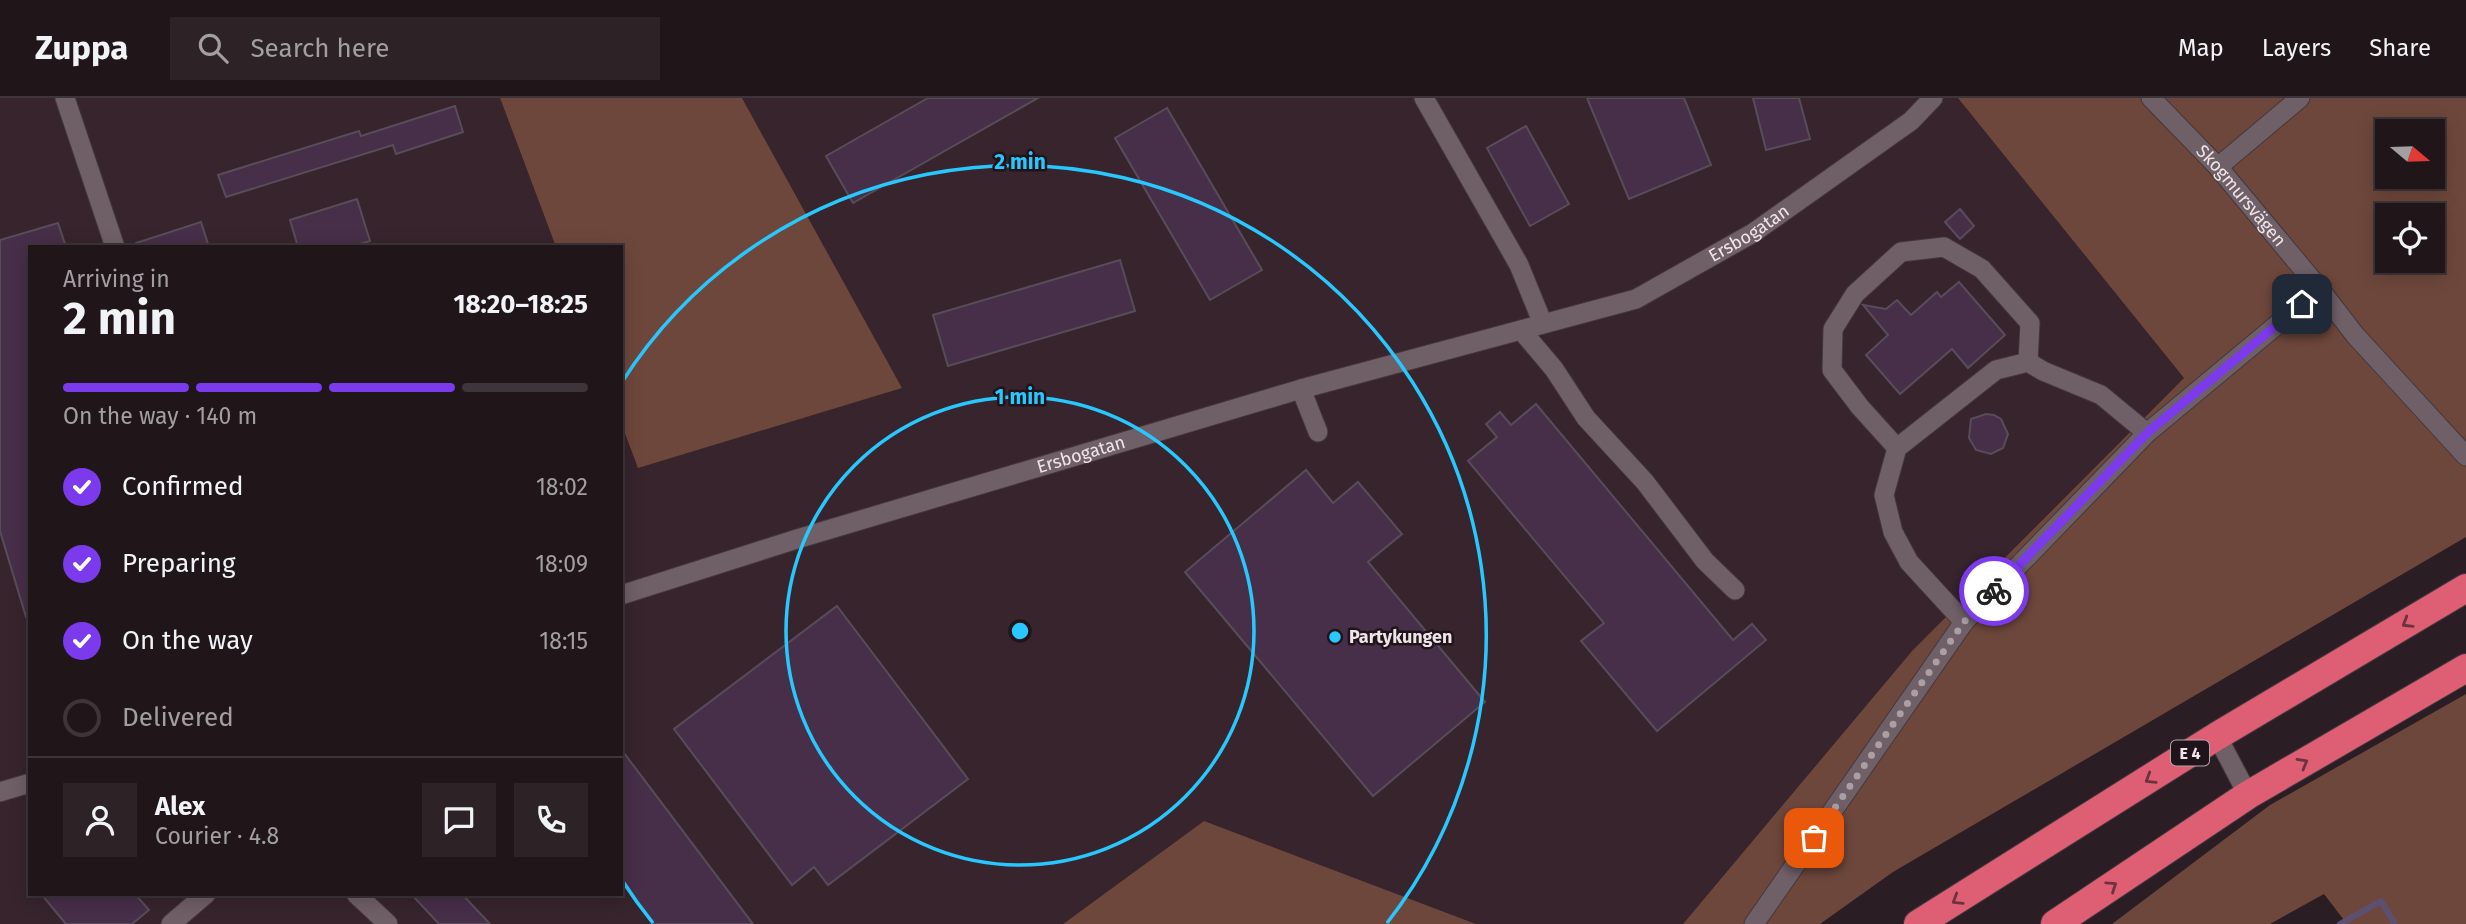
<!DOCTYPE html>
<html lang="en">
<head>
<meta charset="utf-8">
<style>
	:root { --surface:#20161a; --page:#2d2327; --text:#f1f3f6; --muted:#a29fa2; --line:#3d3539; --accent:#7c3aed }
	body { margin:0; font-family:"Fira Sans",sans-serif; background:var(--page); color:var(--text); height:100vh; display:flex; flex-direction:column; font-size:26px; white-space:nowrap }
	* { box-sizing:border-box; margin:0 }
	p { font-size:23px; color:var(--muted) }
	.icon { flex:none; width:38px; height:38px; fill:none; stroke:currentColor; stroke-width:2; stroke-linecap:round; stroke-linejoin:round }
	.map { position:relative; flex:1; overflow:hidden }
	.panel { position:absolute; left:28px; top:147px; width:595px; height:651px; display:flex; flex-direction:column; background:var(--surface); border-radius:0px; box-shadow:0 4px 18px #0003,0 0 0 2px var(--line) }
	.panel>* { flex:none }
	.needle { width:46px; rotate:109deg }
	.controls { position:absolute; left:2375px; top:21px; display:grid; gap:14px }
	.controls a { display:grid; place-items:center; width:70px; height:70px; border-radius:0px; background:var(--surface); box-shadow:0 4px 18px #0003,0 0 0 2px var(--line); font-size:35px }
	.pin { position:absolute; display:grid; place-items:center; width:60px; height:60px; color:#fff; margin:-30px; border-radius:14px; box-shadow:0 4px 10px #0006 }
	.courier { position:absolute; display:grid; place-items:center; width:70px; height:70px; margin:-35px; border:5px solid #7c3aed; border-radius:50%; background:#fff; color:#222; box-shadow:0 2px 9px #0007 }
	.head em { font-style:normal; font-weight:700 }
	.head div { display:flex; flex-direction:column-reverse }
	.head { display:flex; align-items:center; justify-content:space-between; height:119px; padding:0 35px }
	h1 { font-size:46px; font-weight:700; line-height:52px }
	.bar { display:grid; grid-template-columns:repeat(4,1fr); gap:10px 7px; align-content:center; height:84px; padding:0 35px }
	.bar i { height:9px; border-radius:5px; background:var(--line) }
	.bar .current { background:var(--accent) }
	.bar p { grid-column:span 4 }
	.line { display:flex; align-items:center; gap:18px; padding:0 35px; border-top:2px solid var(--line) }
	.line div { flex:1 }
	.round { display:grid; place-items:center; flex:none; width:74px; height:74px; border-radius:0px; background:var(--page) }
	ol { padding:0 35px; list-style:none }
	li { display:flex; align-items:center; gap:21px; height:77px }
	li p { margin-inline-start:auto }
	li .icon { padding:7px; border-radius:50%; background:var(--accent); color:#fff; stroke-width:4 }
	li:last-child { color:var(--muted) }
	li i { width:38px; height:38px; border:4px solid var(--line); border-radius:50% }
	header { display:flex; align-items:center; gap:42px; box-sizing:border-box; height:98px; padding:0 35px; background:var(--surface); border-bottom:2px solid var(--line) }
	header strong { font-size:33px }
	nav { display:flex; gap:38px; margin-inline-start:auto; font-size:24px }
	.search { width:490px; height:63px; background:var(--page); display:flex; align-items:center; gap:18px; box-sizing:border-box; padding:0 24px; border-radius:0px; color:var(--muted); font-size:26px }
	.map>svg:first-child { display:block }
	.built { fill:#37242d }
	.forest { fill:#6e473c; fill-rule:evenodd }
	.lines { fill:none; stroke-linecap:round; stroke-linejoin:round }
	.stream { stroke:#5c5072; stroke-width:6 }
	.building { fill:#472e49; stroke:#574d58; stroke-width:2 }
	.minor-casing { stroke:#43383d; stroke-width:21 }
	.highway-casing { stroke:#43383d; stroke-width:30 }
	.minor { stroke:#6f5f66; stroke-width:19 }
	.highway { stroke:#de5f74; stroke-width:28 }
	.oneway { stroke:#6c323e }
	.done { stroke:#aa9fa4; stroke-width:7; stroke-dasharray:0 12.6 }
	.route { stroke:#7c3aed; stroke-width:9 }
	.ring { fill:none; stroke:#28c8ff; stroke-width:3.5 }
	.poi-dot { fill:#28c8ff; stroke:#20141a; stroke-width:2.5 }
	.labels { text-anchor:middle; stroke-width:5; stroke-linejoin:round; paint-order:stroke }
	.shield { fill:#20141a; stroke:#b1a6ab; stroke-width:2 }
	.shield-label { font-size:16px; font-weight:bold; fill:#efe5e9 }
	.street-label { font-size:18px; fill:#efe5e9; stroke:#20141a }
	.poi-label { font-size:18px; font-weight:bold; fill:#efe5e9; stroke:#20141a; text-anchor:start }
	.centre { fill:#28c8ff; stroke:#20141a; stroke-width:3.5 }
	.ring-label { font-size:21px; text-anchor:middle; font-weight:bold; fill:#28c8ff; stroke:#20141a; stroke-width:5; stroke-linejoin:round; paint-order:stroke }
</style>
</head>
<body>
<header>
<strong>Zuppa</strong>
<div class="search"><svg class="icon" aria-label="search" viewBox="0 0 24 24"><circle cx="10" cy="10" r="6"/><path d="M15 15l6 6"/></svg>Search here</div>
<nav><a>Map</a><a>Layers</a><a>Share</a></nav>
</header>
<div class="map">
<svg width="2466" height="826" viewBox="0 0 2466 826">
	<rect width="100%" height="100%" fill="#2a1d23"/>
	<polygon class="built" points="0,0 500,0 556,149 30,149 30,796 621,796 621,325 638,369 902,290 742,0 1958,0 2184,280 1912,553 1683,826 1476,826 1204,723 1063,826 0,826"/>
	<g class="forest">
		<polygon points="500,0 742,0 902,290 638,370 621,325 621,149 556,149"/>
		<path d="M1958 0H2466V439L1893 774 1820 826H1683L1912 553 2184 280ZM2387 33H2432V79H2387ZM2387 117H2432V163H2387Z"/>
		<polygon points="2466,596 2466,826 2347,826 2324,796 2270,826 2112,826 2270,707"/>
		<polygon points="1204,723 1476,826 1063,826"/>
	</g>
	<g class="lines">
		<polyline class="stream" points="2340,826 2381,803 2395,826"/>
	</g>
	<g class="building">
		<polygon points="928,0 1038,0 853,105 826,58"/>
		<polygon points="1587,0 1684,0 1711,67 1629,101"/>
		<polygon points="1753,0 1799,0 1810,41 1766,52"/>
		<polygon points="455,8 463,34 396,56 393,47 226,99 218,77 359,33 361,38"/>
		<polygon points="1167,10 1262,172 1210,202 1115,40"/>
		<polygon points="1526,28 1569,106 1530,128 1487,50"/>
		<polygon points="357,101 370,143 350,149 298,149 290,122"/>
		<polygon points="1960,111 1974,128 1960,141 1945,124"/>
		<polygon points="201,124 209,149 136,149 136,145"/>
		<polygon points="58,125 66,149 30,149 30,518 26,519 0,433 0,142"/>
		<polygon points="1120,162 1135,213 948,268 933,217"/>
		<polygon points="1959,184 2005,237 1968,270 1952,251 1900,296 1866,257 1888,237 1863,207 1886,211 1897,202 1911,217 1937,194 1941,199"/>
		<polygon points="1536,306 1733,542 1752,526 1766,542 1657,633 1581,543 1604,525 1468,363 1497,339 1486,326 1500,314 1511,327"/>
		<polygon points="1986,316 1994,317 2001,321 2008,336 2003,350 1991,356 1976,352 1969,340 1971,321"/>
		<polygon points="1306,372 1333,405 1358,384 1402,436 1368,464 1485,604 1373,698 1185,474"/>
		<polygon points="837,508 968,681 828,787 814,769 792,787 674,631"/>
		<polygon points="621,651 753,826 653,826 621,783"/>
		<polygon points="41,796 135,796 149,812 132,826 66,826"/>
		<polygon points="411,796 462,796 490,826 439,826"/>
	</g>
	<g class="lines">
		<defs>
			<g id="minor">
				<polyline points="65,0 115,149"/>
				<polyline points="1424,0 1519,167 1543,226"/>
				<path id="s1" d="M2151 0 2218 69 2318 189 2355 237 2466 358"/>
				<polyline points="2218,69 2300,0"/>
				<polyline points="1521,232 1554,271 1586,320 1645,384 1705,463 1735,492"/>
				<polyline points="1301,291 1318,334"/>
				<polyline points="1897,350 1860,309 1832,272 1833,231 1855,196 1901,154 1944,149 1982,171 2030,225 2028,264"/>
				<path id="s2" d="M621 497 797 441 1301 291 1636 201 1753 135 1911 23 1933 0"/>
				<polyline points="1964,524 1909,464 1893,434 1884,397 1897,350 1996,272 2028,264 2043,273 2101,297 2147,335"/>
				<polyline points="2217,638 2248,697"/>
				<polyline points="0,694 30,685"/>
				<polyline points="356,796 388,826"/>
				<polyline points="171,826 206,796"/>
				<polyline points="1754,826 1964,524 2147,335 2302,206 2318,189"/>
			</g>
			<g id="highway">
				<polyline points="1918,826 2217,638 2466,490"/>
				<polyline points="2055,826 2248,697 2466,570"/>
			</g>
		</defs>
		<use href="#minor" class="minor-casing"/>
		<use href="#highway" class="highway-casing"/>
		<use href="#minor" class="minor"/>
		<use href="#highway" class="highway"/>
	</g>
	<defs><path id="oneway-chevron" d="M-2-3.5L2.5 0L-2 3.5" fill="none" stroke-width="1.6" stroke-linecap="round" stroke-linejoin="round" transform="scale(1.75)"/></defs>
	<g class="oneway">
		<use href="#oneway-chevron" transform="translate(2407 525) rotate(149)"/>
		<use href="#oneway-chevron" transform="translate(2303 665) rotate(-30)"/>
		<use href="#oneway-chevron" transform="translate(2150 681) rotate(148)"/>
		<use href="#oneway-chevron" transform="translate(2112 788) rotate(-34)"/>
		<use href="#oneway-chevron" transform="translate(1957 802) rotate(148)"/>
	</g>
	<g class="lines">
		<polyline class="done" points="1814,740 1964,524 1994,493"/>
		<polyline class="route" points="1994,493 2147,335 2302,206"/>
	</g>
	<g class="ring">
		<circle cx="1020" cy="533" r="234"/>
		<path d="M653 825A469 469 0 0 1 622 782M622 284A469 469 0 1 1 1387 825"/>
	</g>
	<circle class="poi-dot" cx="1335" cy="539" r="7"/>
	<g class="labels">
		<rect class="shield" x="2171" y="642.5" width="38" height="25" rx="5"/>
		<g class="shield-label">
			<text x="2190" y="661">E 4</text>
		</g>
		<g class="street-label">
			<text dy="6" stroke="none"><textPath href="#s1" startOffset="133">Skogmursvägen</textPath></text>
			<text dy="6" stroke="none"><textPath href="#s2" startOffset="1188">Ersbogatan</textPath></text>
			<text dy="6" stroke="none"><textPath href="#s2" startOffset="481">Ersbogatan</textPath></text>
		</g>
		<g class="poi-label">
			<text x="1349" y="545">Partykungen</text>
		</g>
	</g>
	<circle cx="1020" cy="533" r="10" class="centre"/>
	<g class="ring-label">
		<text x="1020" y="71">2 min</text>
		<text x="1020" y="306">1 min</text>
	</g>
</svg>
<div class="controls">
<a><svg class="needle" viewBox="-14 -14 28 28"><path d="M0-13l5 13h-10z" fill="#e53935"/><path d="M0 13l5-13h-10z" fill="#a29fa2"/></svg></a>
<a><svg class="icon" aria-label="locate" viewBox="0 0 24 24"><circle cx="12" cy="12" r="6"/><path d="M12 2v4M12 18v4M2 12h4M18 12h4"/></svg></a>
</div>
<div class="pin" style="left:1814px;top:740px;background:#ea580c"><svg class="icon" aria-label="bag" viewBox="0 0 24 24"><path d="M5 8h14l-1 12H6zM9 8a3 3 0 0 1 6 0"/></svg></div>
<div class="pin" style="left:2302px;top:206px;background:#1f2937"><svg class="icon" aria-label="home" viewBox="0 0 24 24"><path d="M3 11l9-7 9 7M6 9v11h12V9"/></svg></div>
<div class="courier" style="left:1994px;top:493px"><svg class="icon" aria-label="bike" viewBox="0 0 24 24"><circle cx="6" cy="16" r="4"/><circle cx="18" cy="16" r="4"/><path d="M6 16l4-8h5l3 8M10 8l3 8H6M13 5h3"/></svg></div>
<section class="panel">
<div class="head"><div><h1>2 min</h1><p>Arriving in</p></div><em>18:20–18:25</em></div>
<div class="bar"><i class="current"></i><i class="current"></i><i class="current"></i><i></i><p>On the way · 140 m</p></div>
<ol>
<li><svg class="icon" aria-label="check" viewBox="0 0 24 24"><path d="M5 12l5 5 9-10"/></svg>Confirmed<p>18:02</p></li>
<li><svg class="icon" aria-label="check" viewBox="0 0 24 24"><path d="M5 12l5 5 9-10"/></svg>Preparing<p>18:09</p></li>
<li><svg class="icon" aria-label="check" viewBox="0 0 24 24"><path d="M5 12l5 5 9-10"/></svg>On the way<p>18:15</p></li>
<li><i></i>Delivered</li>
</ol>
<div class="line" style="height:126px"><a class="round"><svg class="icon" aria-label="person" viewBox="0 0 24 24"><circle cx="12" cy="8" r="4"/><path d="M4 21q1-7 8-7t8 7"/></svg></a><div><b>Alex</b><p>Courier · 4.8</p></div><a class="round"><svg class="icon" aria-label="chat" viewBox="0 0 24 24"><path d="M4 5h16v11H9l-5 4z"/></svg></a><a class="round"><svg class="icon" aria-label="phone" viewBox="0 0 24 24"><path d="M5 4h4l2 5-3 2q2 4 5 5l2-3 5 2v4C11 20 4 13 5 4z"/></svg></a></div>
</section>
</div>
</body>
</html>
